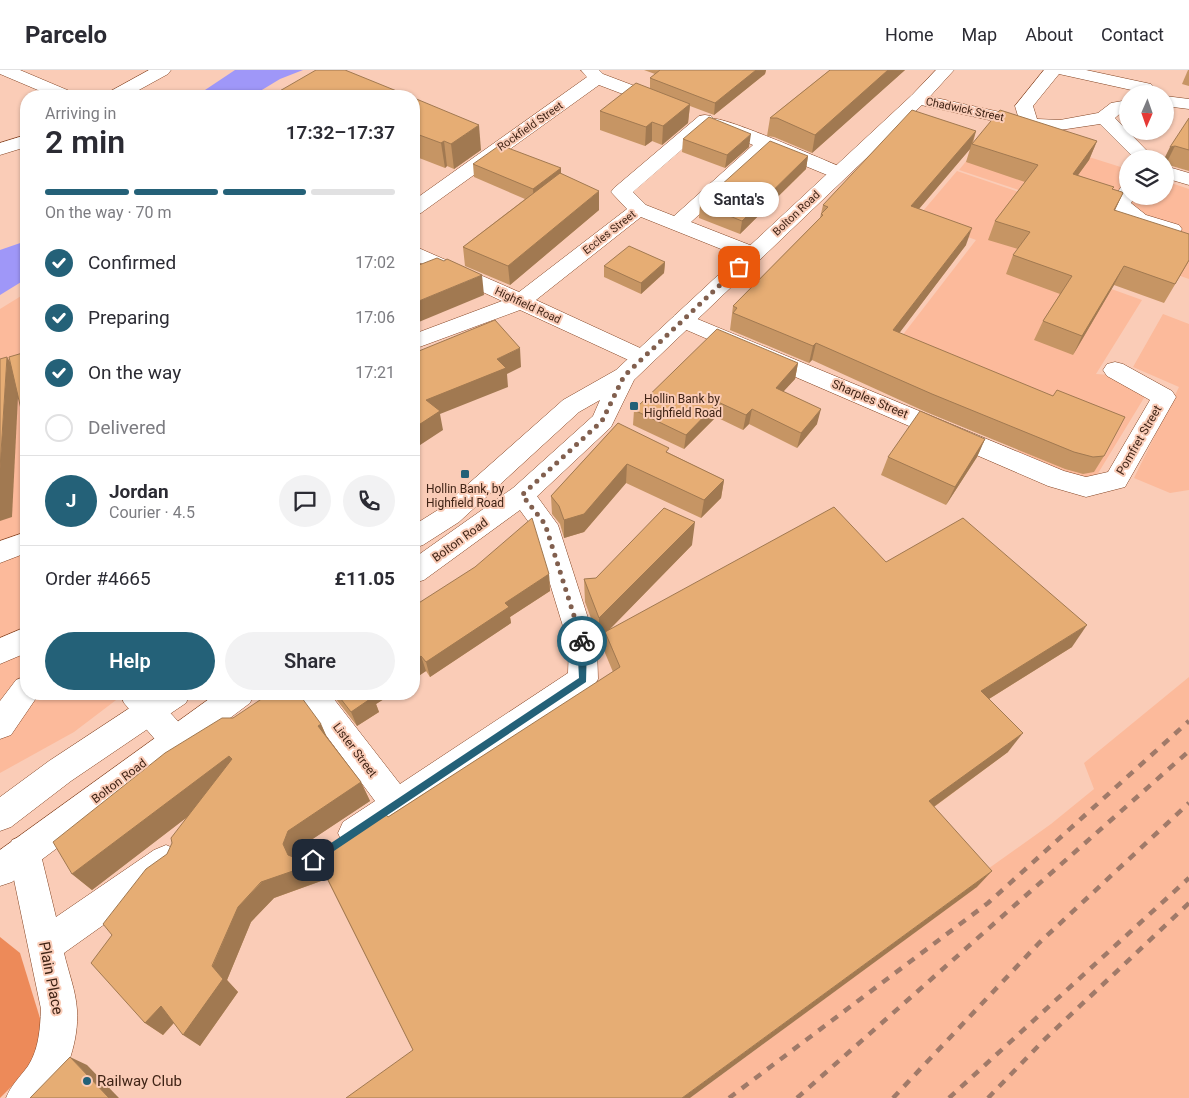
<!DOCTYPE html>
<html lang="en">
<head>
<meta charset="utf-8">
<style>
	:root { --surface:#fff; --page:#f2f2f3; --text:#2b2b33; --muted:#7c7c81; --line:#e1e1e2; --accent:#246178 }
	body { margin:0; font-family:Roboto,sans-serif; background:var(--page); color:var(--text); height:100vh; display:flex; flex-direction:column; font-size:19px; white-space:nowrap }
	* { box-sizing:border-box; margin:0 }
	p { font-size:16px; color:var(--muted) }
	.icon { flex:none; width:28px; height:28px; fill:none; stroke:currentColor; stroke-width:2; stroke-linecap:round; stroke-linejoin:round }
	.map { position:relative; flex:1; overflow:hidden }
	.drawer { position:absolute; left:20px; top:20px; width:400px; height:610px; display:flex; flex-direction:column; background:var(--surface); border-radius:20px; box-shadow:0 1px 4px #0004 }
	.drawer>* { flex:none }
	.needle { width:32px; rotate:182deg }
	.controls { position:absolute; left:1119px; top:15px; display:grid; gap:10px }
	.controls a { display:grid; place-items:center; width:55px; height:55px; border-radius:50%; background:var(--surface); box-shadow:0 1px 4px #0004; font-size:25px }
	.pin { position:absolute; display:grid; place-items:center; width:42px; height:42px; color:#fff; margin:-21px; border-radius:10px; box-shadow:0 2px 8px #0006 }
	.courier { position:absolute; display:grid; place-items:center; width:50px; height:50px; margin:-25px; border:4px solid #246178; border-radius:50%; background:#fff; color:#222; box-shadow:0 1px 6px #0007 }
	.bubble { position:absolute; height:35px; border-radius:18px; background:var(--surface); box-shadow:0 1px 4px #0004; font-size:16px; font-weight:600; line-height:35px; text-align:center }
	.headline em { font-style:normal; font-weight:600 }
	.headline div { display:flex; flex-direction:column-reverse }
	.headline { display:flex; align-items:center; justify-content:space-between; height:85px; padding:0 25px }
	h1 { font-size:32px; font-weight:600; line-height:38px }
	.bar { display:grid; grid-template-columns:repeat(4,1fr); gap:8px 5px; align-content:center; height:60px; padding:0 25px }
	.bar i { height:6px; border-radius:4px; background:var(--line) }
	.bar .on { background:var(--accent) }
	.bar p { grid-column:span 4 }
	.line { display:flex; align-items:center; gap:12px; padding:0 25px; border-top:1px solid var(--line) }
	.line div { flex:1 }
	.round { display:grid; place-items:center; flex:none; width:52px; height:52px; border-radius:26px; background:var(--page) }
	ol { padding:0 25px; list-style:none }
	li { display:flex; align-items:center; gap:15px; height:55px }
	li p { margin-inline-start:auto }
	li .icon { padding:5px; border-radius:50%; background:var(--accent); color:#fff; stroke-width:4 }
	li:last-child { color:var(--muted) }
	li i { width:28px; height:28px; border:2px solid var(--line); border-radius:50% }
	.primary-button { display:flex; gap:10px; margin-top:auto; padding:10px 25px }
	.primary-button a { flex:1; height:58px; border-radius:30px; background:var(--accent); color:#fff; font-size:20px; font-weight:600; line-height:58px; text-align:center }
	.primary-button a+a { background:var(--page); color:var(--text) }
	header { display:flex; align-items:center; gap:30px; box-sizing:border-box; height:70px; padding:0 25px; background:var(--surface); border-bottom:1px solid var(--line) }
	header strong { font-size:24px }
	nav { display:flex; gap:28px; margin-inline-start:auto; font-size:18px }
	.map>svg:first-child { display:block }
	.built { fill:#fcba9b }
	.green { fill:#ed8a59 }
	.water { fill:#9f97f8 }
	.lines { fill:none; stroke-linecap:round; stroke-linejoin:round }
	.minor-casing { stroke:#834322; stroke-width:1 }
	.highway-casing { stroke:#834322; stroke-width:1 }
	.minor { fill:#fff; fill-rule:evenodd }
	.highway { fill:#fff; fill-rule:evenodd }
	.rail { stroke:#a07a69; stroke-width:4.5; stroke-dasharray:8 8; stroke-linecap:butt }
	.wall { fill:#c69564 }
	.shaded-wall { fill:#a17951 }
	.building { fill:#e6ad74; stroke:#a17951 }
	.route { fill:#246178 }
	.done { stroke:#815f4e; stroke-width:5; stroke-dasharray:0 9 }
	.poi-dot { fill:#246178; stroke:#faccb7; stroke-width:2 }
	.labels { text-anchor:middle; stroke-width:4; stroke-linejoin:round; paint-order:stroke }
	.far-street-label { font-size:11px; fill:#402416; stroke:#faccb7 }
	.poi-label { font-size:12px; fill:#402416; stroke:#faccb7; text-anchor:start }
	.street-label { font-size:12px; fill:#402416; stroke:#faccb7 }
	.near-street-label { font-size:15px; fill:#402416; stroke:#faccb7 }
	.near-poi-label { font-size:15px; fill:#402416; stroke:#faccb7; text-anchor:start }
</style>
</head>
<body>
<header>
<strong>Parcelo</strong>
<nav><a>Home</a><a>Map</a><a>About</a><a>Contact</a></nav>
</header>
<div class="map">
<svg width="1189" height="1028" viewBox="0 0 1189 1028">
	<rect width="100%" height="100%" fill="#faccb7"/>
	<g class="built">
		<polygon points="994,57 1127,99 1128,126 1165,126 1165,111 1189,119 1189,209 1046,159 1063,135 959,100"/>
		<polygon points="957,101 1054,134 1017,185 1142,230 1096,304 1111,305 1147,323 1097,405 1073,409 1016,383 1044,338 895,275 976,170 917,148"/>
		<polygon points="26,223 26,624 124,624 74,662 0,703 0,239"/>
		<polygon points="1163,244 1189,254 1189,420 1170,423 1134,408 1179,317 1133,297"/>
		<polygon points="1189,607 1189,1028 690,1028 976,817 971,811 1051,754 1094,719 1084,693"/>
	</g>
	<polygon class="green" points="0,867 20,883 43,958 30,998 0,1028"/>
	<g class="water">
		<polygon points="235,0 303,0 280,9 252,26 196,26"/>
		<polygon points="26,171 26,209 0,225 0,180"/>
	</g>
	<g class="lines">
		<defs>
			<g id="minor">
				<polygon points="0,0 20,0 72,22 75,26 52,26 0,4"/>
				<polygon points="149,0 171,0 168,4 128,26 106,26 109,22"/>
				<polygon points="581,0 599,0 603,4 669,29 672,33 669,37 663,38 657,37 599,15 421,143 414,145 414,130 587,7"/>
				<polygon points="1044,0 1086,0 1151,14 1154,18 1151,22 1145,23 1059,4 1033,36 1037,49 1060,50 1098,43 1111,33 1128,30 1128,40 1123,41 1115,48 1155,89 1135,89 1100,54 1060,60 1030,59 912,33 909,29 912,25 918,24 1018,46 1015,36"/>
				<polygon points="1165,26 1189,29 1189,39 1165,36"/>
				<path d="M705 45 711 46 714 49C726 47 826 91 846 99L849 103 846 107 839 109 832 107 769 81 691 152 760 179 763 184 760 189 753 190 746 189 641 147 536 230 651 283 654 288 651 293 643 296 635 293 520 240 414 279V264L502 231 414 190V176L519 222 627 139 611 122 614 118 699 46ZM709 56 753 75 674 146 646 135 633 122Z"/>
				<polygon points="26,65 26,77 0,85 0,73"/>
				<polygon points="1165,96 1189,103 1189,115 1165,108"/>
				<path d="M1128 115V126H1135L1131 133 1146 145 1179 155 1182 159 1179 163C1159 168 1122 151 1110 134L1121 117Z"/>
				<polygon points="683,243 1064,401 1086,407 1108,402 1150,330 1107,306 1103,300 1107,294 1115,292 1123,294 1172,321 1176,327 1125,417 1086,427 1048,416 675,255 672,250 675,245"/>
				<polygon points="522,415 531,418 558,455 597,576 598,609 593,618 365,774 354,779 343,774 338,763 343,752 375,731 302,633 298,624 330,624 400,714 568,603 569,576 533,458 509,425 513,418"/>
				<polygon points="26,462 26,483 0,493 0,471"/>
				<polygon points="26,557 26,583 0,594 0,568"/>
				<polygon points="26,606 26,624 39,624 11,665 0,669 0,631 16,610"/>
				<polygon points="120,624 153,624 186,660 190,670 186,680 175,684 164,680 124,633"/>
				<path d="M24 765 36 770 40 781 56 847 154 780 166 775 178 780 183 791 178 802 64 883C68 901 76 921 77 940 79 970 67 1004 50 1028H6C11 1015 20 1007 28 996 39 979 40 959 41 939L8 781 12 770Z"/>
			</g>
			<g id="highway">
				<polygon points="936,0 954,0 924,33 634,310 611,357 531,432 424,510 414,513 414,488 513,418 593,346 600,330 579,342 459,452 423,475 414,478 414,455 441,438 563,330 616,300 912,25"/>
				<polygon points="151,624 190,624 186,633 71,711 11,757 0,761 0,727 49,691"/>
				<polygon points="216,624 254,624 250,633 12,812 0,816 0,780"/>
			</g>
		</defs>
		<use href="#minor" class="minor-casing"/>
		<use href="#highway" class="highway-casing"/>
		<use href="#minor" class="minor"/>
		<use href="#highway" class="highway"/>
		<g class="rail">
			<polyline points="729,1028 988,833 1189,651"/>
			<polyline points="797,1028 1189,681"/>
			<polyline points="893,1028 1039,873 1189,733"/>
			<polyline points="949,1028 1189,808"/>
			<polyline points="988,1028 1043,971 1189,833"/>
		</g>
	</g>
	<g class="wall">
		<polygon points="644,0 766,0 765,4 714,45 690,36 688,53 662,75 652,71 645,76 600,60 600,41 650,18 650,8 655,4"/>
		<polygon points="830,0 905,0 812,83 774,67 767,66 770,48"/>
		<polygon points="1188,0 1189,0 1189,16 1182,14"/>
		<polygon points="414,28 481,80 454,99 447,96 445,98 414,86"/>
		<polygon points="1189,48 1189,101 1165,94"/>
		<polygon points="976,61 973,73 1097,71 1089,90 1078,105 1123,123 1115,140 1189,191 1164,233 1114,215 1073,285 1034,270 1043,251 1060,224 1006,204 1013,185 1018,179 988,170 995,151 1025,112 966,92 970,79 919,139 966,175 899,263 1104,386 1094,402 1083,404 1065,399 926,342 812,290 809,293 730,260 733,236 820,148 823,135"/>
		<polygon points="683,69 749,77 725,98 682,82"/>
		<polygon points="808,86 806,99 740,164 699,148 700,134"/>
		<polygon points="473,94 561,98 561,103 599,140 510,215 465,196 463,177 525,129 474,107"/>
		<polygon points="665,192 664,203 641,224 604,207 604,196"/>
		<polygon points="798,293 795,309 783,321 817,354 797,378 749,354 743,360 716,347 684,379 633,355 634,340"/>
		<polygon points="618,353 669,383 724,410 721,428 701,448 626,413 584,462 564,468 560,454 552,444 551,426"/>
		<polygon points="985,369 977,387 946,435 881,405 888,387"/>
		<polygon points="692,475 610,559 886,492 1072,577 989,629 1008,682 934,737 977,817 413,980 327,809 274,828 251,852 227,910 238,922 200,976 174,953 163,965 145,953 112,865 167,784 186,748 92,820 72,804 165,683 321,654 327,668 361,712 370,731 299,778 295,788 303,791 316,786 388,747 613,602 605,583 605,564 599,570 585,532 584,509 596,508"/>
		<polygon points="549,504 550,521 510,547 511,553 430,607 426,601 414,609 414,536"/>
		<polygon points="332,624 392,624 376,634 379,642 357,656"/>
	</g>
	<g class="shaded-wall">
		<polygon points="756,0 766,0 765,4 714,45 715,33"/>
		<polygon points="888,0 905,0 812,83 815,65"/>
		<polygon points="690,34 688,53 662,75 663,56"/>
		<polygon points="652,52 652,71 645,76 646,57"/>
		<polygon points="479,55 481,80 454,99 451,74"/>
		<polygon points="976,61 970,79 906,154 911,136"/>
		<polygon points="751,64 749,77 725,98 727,85"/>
		<polygon points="444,71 447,96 445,98 441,73"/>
		<polygon points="1097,71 1089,90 1065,123 1073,104"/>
		<polygon points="1175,76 1166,94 1165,94 1165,89 1164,89 1170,77"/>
		<polygon points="808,86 806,99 740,164 742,151"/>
		<polygon points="561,98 561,112 534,133 533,119"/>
		<polygon points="599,121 599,140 510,215 508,196"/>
		<polygon points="1123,123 1114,142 1114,140"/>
		<polygon points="972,158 966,175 888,278 893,260"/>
		<polygon points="665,192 664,203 641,224 641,213"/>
		<polygon points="1124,196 1114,215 1073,285 1082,266"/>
		<polygon points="482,205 484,225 414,254 414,233"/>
		<polygon points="816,273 812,290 809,293 813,276"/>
		<polygon points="520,278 521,297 507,304 508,317 440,344 443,360 414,379 414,358 426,330 497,289"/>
		<polygon points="7,287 19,306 12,447 0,451 0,399"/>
		<polygon points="798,293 795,309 773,333 776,318"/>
		<polygon points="718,332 716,347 684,379 686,365"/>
		<polygon points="752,339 749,354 743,360 746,345"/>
		<polygon points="821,339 817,354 797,378 801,363"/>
		<polygon points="985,369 977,387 946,435 955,417"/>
		<polygon points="627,394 626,413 584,462 564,468 564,450"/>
		<polygon points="724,410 721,428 701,448 704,430"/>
		<polygon points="695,452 692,475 606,563 605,562 605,564 599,570 599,548"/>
		<polygon points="549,504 550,521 510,547 511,553 430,607 426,592 505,533"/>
		<polygon points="1087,555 1072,577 968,642 981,621"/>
		<polygon points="421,586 426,601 414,609 414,591"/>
		<polygon points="369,624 392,624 376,634 379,642 357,656 351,642"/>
		<polygon points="321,654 330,674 318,656"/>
		<polygon points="1023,663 1008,682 917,749 929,731"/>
		<polygon points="229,686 242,705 92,820 72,804"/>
		<polygon points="361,712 370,731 299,778 294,791 319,792 329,808 274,828 251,852 227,910 238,922 200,976 183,965 238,837 288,785 283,774 288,761"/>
		<polygon points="992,801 977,817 690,1028 682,1028"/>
		<polygon points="161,936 178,948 163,965 145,953"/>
		<polygon points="70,987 87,995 119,1028 109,1028"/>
	</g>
	<g class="building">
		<polygon points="316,0 345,0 409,26 271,26"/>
		<polygon points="660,0 756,0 715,33 650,8"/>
		<polygon points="830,0 888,0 815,65 777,48 770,48"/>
		<polygon points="636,13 690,34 663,56 652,52 646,57 600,41"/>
		<polygon points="414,28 479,55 451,74 444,71 441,73 414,63"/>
		<polygon points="912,40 976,61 911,136 972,158 893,260 1053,326 1057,320 1125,347 1104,386 1093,387 1074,382 932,324 816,273 813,276 733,243 737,238 733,236 823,145 821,144 828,137 823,135"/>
		<polygon points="1000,40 1097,71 1073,104 1114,117 1112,119 1122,122 1123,123 1114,140 1189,164 1189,190 1175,214 1124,196 1082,266 1043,251 1072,206 1013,185 1030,162 995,151 1038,95 972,74"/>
		<polygon points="709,47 751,64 727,85 683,69"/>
		<polygon points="1189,48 1189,80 1175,76 1170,77"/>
		<polygon points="770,71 808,86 742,151 700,134"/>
		<polygon points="500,75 561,98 533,119 473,94"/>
		<polygon points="560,103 599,121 508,196 463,177"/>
		<polygon points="629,176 665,192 641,213 604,196"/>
		<polygon points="437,188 444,191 447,189 482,205 414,233 414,197"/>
		<polygon points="495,250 520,278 497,289 506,298 426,330 440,341 414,358 414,283"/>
		<polygon points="717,259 798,293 776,318 821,339 801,363 752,339 746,345 718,332 686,365 634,340"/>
		<polygon points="26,282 26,361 9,287"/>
		<polygon points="7,287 0,399 0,289"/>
		<polygon points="920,341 985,369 955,417 888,387"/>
		<polygon points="618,353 669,378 666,382 724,410 704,430 627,394 584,444 564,450 559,436 551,426"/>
		<polygon points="834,437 886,492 963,448 1087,555 981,621 1023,663 929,731 992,801 682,1028 346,1028 413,980 319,792 261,812 238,837 212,896 223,909 183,965 161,936 145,953 91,893 112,865 103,854 146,799 167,784 172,773 171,768 232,689 229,686 72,804 53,772 165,683 222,648 233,648 269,624 299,624 321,654 318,656 361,712 288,761 283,774 288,785 303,791 316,786 383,741 388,747 620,597 605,562"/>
		<polygon points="664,438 695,452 599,548 584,509 596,508"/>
		<polygon points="532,448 549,504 505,533 509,537 426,592 421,586 414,591 414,536 475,497"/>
		<polygon points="337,624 370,624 373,627 351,642"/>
		<polygon points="70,987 109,1028 30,1028"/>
	</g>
	<polygon class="route" points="582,567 585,568 587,576 586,612 316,793 310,793 310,787 579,608 577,571"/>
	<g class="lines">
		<polyline class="done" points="582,571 545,454 522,425 602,351 624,306 739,197"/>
	</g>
	<g class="poi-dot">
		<rect x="629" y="331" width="10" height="10" rx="2.5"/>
		<rect x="460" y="399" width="10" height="10" rx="2.5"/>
		<circle cx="87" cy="1011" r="5"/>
	</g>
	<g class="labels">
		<g class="far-street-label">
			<text transform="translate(965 39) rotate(12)" y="4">Chadwick Street</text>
			<text transform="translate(530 56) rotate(-35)" y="4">Rockfield Street</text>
			<text transform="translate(796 143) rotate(-43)" y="4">Bolton Road</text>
			<text transform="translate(609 162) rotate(-38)" y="4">Eccles Street</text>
			<text transform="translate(528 235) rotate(25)" y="4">Highfield Road</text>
		</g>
		<g class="poi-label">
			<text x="644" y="333">Hollin Bank by<tspan x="644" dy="14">Highfield Road</tspan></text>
			<text x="465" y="423" text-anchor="middle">Hollin Bank, by<tspan x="465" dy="14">Highfield Road</tspan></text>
		</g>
		<g class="street-label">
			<text transform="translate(870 329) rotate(23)" y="4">Sharples Street</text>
			<text transform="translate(1139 370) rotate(-60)" y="4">Pomfret Street</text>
			<text transform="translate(460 470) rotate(-36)" y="4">Bolton Road</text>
			<text transform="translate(355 680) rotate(53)" y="4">Lister Street</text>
			<text transform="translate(119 711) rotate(-37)" y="4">Bolton Road</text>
		</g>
		<g class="near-street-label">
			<text transform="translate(51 908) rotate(79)" y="5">Plain Place</text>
		</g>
		<g class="near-poi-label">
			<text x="97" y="1016">Railway Club</text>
		</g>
	</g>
</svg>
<div class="controls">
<a><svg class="needle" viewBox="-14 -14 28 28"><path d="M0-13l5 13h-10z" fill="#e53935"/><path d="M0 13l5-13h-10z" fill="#7c7c81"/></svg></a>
<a><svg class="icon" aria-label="layers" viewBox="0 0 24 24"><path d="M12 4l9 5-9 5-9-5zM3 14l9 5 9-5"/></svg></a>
</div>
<div class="pin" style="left:739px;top:197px;background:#ea580c"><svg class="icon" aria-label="bag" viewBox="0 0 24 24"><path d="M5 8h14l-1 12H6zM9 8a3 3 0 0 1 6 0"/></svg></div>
<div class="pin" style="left:313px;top:790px;background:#1f2937"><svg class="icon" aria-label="home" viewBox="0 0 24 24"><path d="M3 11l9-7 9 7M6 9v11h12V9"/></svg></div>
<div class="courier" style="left:582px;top:571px"><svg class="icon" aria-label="bike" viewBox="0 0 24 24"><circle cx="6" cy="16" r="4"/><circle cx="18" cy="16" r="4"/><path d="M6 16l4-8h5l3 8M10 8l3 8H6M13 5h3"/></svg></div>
<div class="bubble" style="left:699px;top:112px;width:80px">Santa's</div>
<section class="drawer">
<div class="headline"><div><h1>2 min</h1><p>Arriving in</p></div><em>17:32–17:37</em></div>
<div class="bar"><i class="on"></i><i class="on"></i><i class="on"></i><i></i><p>On the way · 70 m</p></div>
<ol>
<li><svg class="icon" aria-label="check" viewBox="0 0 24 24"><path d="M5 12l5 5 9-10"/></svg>Confirmed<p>17:02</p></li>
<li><svg class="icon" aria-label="check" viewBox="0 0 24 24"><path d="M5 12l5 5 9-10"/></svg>Preparing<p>17:06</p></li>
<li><svg class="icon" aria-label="check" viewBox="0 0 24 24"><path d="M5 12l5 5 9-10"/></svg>On the way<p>17:21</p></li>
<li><i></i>Delivered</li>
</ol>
<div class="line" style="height:90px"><b class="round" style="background:var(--accent);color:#fff">J</b><div><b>Jordan</b><p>Courier · 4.5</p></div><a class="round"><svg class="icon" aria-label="chat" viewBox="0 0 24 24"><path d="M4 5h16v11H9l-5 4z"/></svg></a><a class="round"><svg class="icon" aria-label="phone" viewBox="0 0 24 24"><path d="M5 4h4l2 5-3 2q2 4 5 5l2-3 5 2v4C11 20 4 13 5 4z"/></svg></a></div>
<div class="line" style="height:65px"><div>Order #4665</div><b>£11.05</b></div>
<div class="primary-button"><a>Help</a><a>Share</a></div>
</section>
</div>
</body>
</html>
